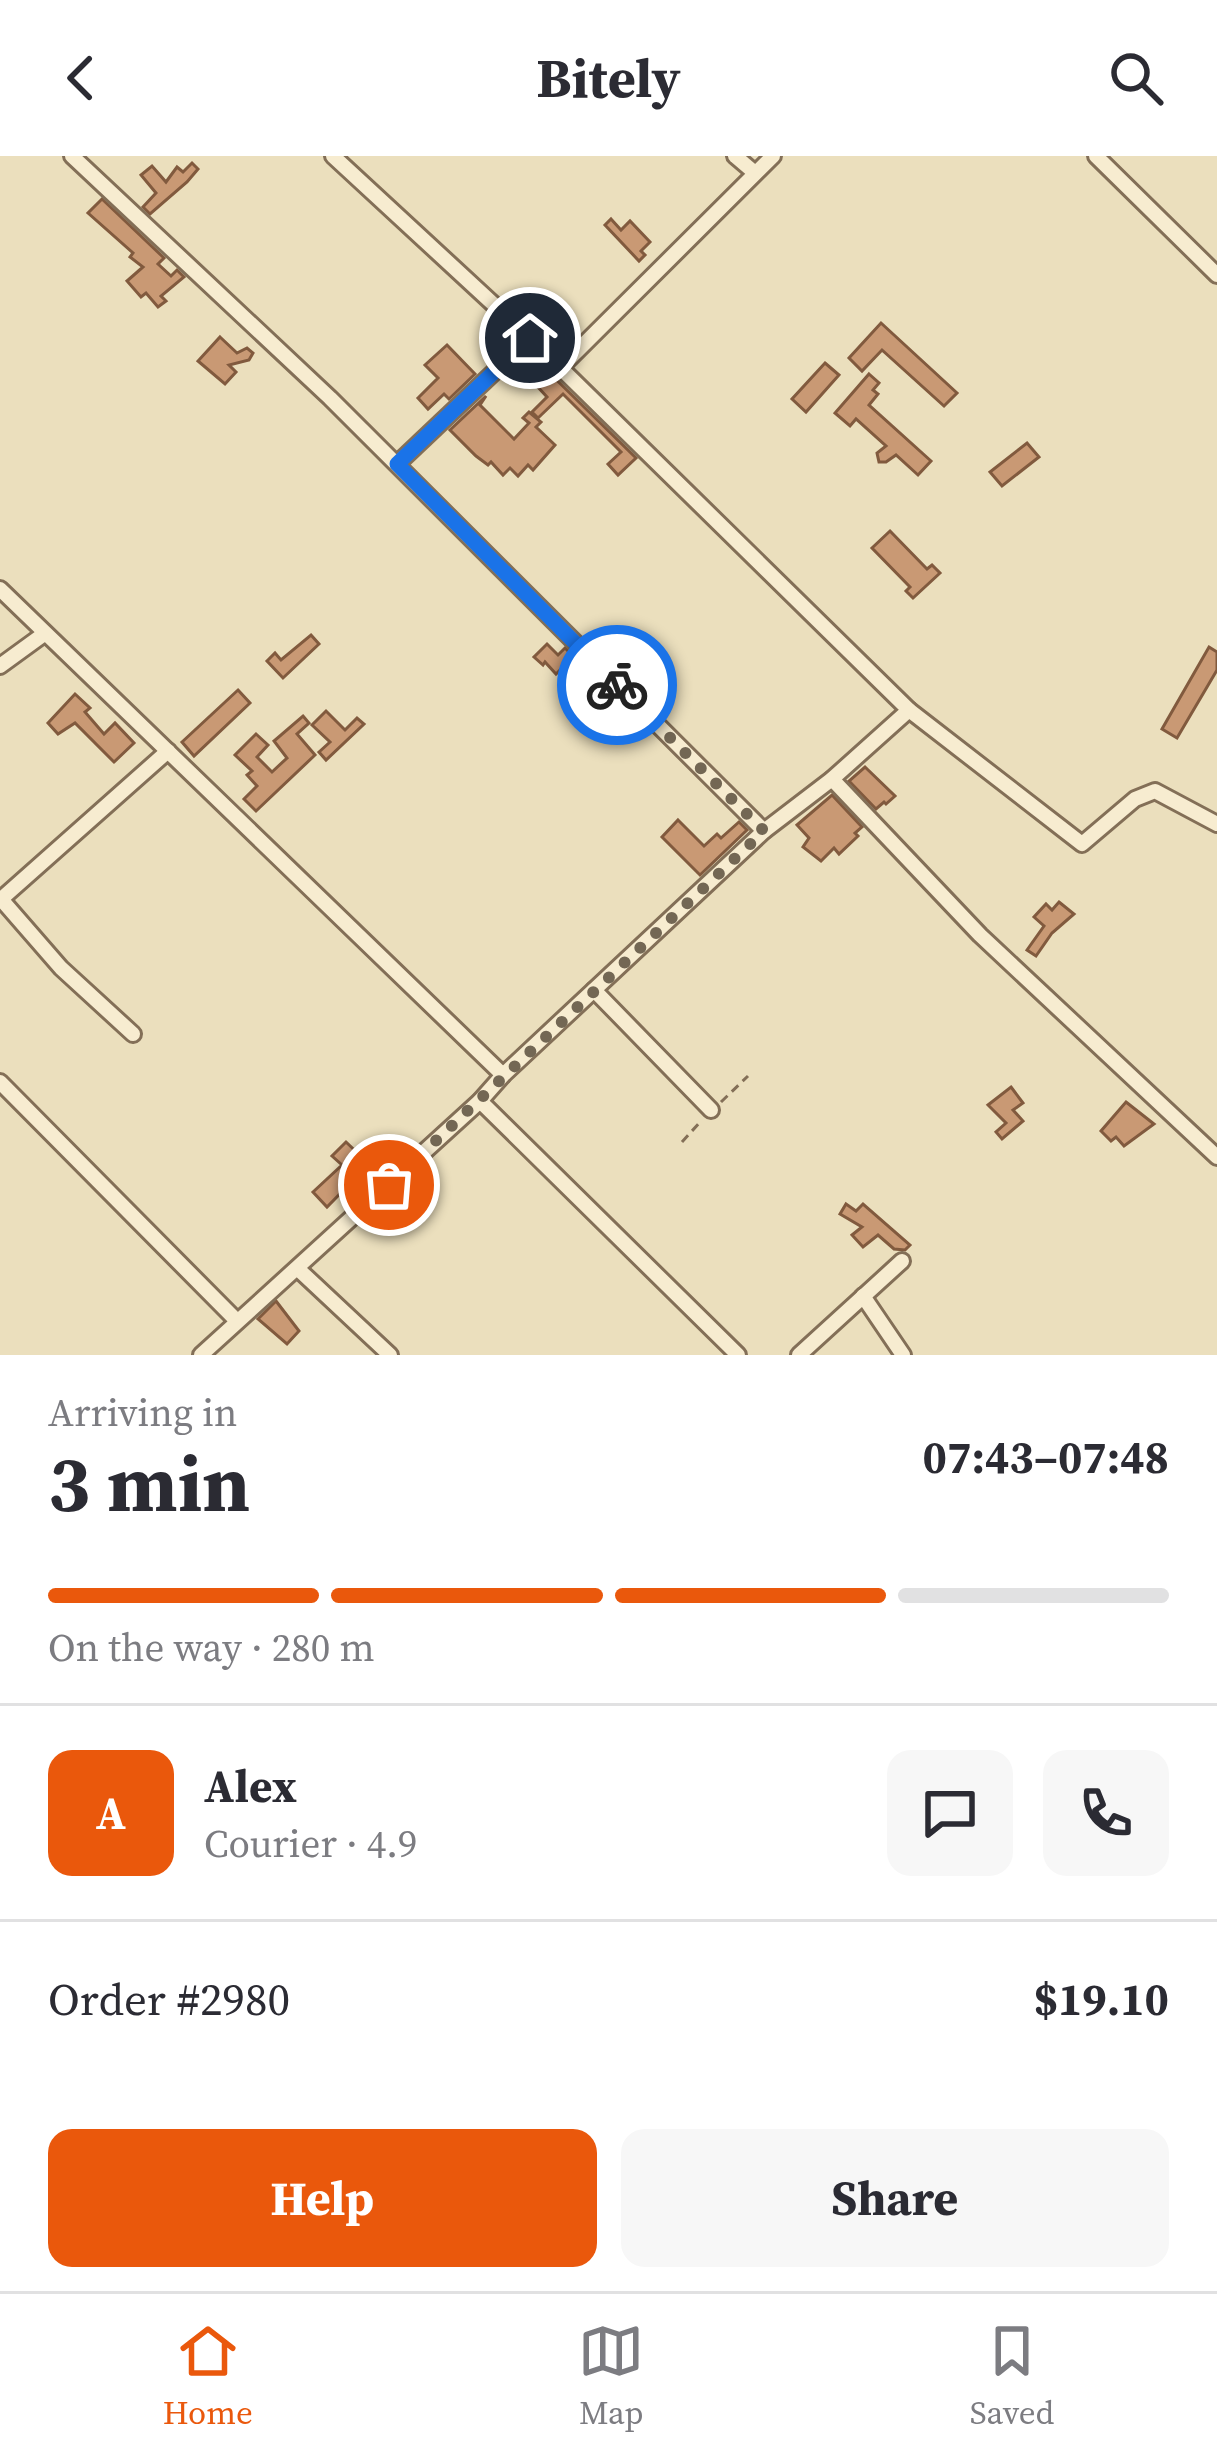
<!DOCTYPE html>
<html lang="en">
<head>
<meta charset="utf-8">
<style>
	:root { --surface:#fff; --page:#f7f7f7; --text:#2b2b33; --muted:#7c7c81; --line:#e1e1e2; --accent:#ea580c }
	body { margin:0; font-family:"Source Serif 4",serif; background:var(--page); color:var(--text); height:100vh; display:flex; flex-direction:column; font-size:45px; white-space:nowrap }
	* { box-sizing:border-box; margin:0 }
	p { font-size:39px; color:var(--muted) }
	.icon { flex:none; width:66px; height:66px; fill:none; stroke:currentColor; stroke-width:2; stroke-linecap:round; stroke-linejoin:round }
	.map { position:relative; height:1199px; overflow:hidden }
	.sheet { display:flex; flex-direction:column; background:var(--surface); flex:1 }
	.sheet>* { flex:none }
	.pin { position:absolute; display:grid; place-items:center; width:102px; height:102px; color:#fff; margin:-51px; border:6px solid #fff; border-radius:50%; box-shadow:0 3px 12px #0007 }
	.courier { position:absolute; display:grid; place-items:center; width:120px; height:120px; margin:-60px; border:9px solid #1a73e8; border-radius:50%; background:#fff; color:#222; box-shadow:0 3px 15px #0007 }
	.overview em { font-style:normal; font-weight:700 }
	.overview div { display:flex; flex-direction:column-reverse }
	.overview { display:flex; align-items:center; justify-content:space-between; height:204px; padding:0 48px }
	h1 { font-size:78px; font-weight:700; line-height:90px }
	.bar { display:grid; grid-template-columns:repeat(4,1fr); gap:18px 12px; align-content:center; height:144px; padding:0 48px }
	.bar i { height:15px; border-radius:9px; background:var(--line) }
	.bar .active { background:var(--accent) }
	.bar p { grid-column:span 4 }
	.line { display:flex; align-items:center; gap:30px; padding:0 48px; border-top:3px solid var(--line) }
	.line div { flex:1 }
	.round { display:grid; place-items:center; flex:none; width:126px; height:126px; border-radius:24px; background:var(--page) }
	.cta { display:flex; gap:24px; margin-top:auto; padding:24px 48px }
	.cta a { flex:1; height:138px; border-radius:24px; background:var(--accent); color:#fff; font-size:48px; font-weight:700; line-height:138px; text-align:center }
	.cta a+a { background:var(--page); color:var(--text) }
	header { display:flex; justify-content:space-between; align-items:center; height:156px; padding:0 48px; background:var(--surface); font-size:54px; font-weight:700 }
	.tabs { display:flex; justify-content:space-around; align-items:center; height:168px; border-top:3px solid var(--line); background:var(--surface); font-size:33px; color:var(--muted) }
	.tabs a { display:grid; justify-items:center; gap:6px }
	.tabs .active { color:var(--accent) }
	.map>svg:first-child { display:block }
	.building { fill:#c99974; stroke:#815a3e; stroke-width:3 }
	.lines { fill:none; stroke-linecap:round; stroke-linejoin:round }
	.minor-casing { stroke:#836f57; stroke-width:20 }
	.path { stroke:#836f57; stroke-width:3; stroke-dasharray:9 6; stroke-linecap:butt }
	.minor { stroke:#f7ecd0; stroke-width:14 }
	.done { stroke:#736754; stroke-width:12; stroke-dasharray:0 21.6 }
	.route { stroke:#1a73e8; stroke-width:15 }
</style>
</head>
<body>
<header><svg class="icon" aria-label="back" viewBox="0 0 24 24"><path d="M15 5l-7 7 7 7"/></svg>Bitely<svg class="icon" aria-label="search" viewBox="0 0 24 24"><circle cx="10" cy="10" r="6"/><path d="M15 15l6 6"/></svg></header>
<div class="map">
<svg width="1217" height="1199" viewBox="0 0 1217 1199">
	<rect width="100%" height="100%" fill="#ebdfbd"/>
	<g class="building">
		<polygon points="192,7 198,13 187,26 150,58 143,51 156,37 141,19 152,10 166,26 177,11 183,16"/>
		<polygon points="102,43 164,102 158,108 171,120 177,114 184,121 161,140 166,145 158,151 146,137 141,141 127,125 143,111 130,101 133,97 88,57"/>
		<polygon points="611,63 621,74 630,65 650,86 641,95 645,99 639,105 605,69"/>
		<polygon points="881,167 957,237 944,250 882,194 862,215 849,202"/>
		<polygon points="220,181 237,197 247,192 253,197 249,204 229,209 236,216 225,228 198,205"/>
		<polygon points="447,189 475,218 449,243 444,238 428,253 418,242 438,222 425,209"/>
		<polygon points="530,198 636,302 618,319 608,308 621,296 563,238 538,262 532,256 547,241 536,229 542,223 523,204"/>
		<polygon points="825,207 839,219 806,256 792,243"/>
		<polygon points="869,218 879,227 873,234 878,238 869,249 931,305 918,319 896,299 886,306 879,306 877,297 886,290 856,263 850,270 835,257"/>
		<polygon points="486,240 480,249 514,283 529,267 523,262 529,256 541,266 536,271 555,289 533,314 528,309 518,320 510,312 503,319 491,306 488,309 476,300 450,274"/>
		<polygon points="1027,287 1039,301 1002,330 990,316"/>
		<polygon points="890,375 927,413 932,409 940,417 913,442 906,435 910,431 872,392"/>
		<polygon points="311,479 319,488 283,522 267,505 275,497 281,504"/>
		<polygon points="547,488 558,499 565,492 591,518 586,523 578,516 572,522 562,512 556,518 545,506 543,509 534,501"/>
		<polygon points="1209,491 1217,496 1217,514 1177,582 1162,573"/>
		<polygon points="238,534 250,547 194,600 182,586"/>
		<polygon points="75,538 90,552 85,556 104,578 115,567 134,587 114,606 75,567 58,578 48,567"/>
		<polygon points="326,555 345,574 357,562 364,568 326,604 319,596 330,586 312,569"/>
		<polygon points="303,560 309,567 297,578 315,599 256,655 244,643 257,630 247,619 252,615 235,599 256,578 268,589 257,601 272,616 287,602 274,585"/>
		<polygon points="865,611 895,640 886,648 884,646 876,653 849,625"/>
		<polygon points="832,639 862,671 855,677 858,680 839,698 834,692 821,705 803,691 809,682 797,669"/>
		<polygon points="678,664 704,690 717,678 721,682 739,666 747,674 700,719 662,681"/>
		<polygon points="1059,746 1074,758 1052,777 1036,800 1027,794 1044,770 1034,761 1046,748 1052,754"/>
		<polygon points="1011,931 1023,947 1013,954 1023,965 1002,983 996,976 1006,967 988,949"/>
		<polygon points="1126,946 1154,968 1124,990 1116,981 1111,985 1101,975"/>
		<polygon points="346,986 369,1008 327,1051 313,1036 342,1009 332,1000"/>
		<polygon points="846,1048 856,1055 863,1048 910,1089 905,1094 894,1093 878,1079 863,1091 852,1079 862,1071 840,1058"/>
		<polygon points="276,1145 299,1175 287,1188 258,1163"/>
	</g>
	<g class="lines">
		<defs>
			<g id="minor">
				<polyline points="72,0 330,242 764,675"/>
				<polyline points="735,0 755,17"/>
				<polyline points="1096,0 1217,119"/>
				<polyline points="560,212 773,0"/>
				<polyline points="397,308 530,182"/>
				<polyline points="0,433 503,919"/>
				<polyline points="0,510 44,478"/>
				<polyline points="909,554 1082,688 1135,643 1155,635 1217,668"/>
				<polyline points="832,623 980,779 1217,1001"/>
				<polyline points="1,743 61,812 133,878"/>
				<polyline points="0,744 168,595"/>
				<polyline points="594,834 711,954"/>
				<polyline points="0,926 237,1165"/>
				<polyline points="480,945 738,1199"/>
				<polyline points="298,1113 390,1199"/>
				<polyline points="863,1140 903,1199"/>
				<polyline points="201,1199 480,945 503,919 764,675 832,623 909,554 530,182 333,0"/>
				<polyline points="799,1199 902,1105"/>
			</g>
		</defs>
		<use href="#minor" class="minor-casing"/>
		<g class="path">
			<polyline points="721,946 748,920"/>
			<polyline points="682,986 701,965"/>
		</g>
		<use href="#minor" class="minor"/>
	</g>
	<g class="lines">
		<polyline class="done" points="389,1029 764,675 617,529"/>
		<polyline class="route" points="530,182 397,308 617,529"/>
	</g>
</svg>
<div class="pin" style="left:389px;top:1029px;background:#ea580c"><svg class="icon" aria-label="bag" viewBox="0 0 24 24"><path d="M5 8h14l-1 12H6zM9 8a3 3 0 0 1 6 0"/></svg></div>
<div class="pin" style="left:530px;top:182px;background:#1f2937"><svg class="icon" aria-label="home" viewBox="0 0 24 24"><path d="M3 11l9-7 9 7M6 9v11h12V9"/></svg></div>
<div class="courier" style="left:617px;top:529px"><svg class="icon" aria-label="bike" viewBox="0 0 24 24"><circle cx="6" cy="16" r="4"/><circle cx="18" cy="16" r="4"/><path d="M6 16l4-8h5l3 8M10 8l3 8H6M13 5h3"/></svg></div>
</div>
<section class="sheet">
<div class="overview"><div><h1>3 min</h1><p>Arriving in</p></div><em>07:43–07:48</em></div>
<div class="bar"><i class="active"></i><i class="active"></i><i class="active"></i><i></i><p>On the way · 280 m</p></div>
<div class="line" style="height:216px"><b class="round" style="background:var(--accent);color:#fff">A</b><div><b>Alex</b><p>Courier · 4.9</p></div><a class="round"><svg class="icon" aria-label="chat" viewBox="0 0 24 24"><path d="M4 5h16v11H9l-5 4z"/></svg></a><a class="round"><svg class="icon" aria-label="phone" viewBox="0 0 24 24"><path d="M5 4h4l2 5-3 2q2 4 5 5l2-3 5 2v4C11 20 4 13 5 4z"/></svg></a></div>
<div class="line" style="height:156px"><div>Order #2980</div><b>$19.10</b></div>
<div class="cta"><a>Help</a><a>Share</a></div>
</section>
<nav class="tabs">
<a class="active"><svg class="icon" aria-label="home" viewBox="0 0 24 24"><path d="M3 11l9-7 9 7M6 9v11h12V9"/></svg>Home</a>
<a><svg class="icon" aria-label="map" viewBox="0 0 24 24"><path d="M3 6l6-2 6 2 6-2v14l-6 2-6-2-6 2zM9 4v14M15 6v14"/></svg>Map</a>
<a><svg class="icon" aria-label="saved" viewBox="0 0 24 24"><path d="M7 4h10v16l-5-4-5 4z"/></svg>Saved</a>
</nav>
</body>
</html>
